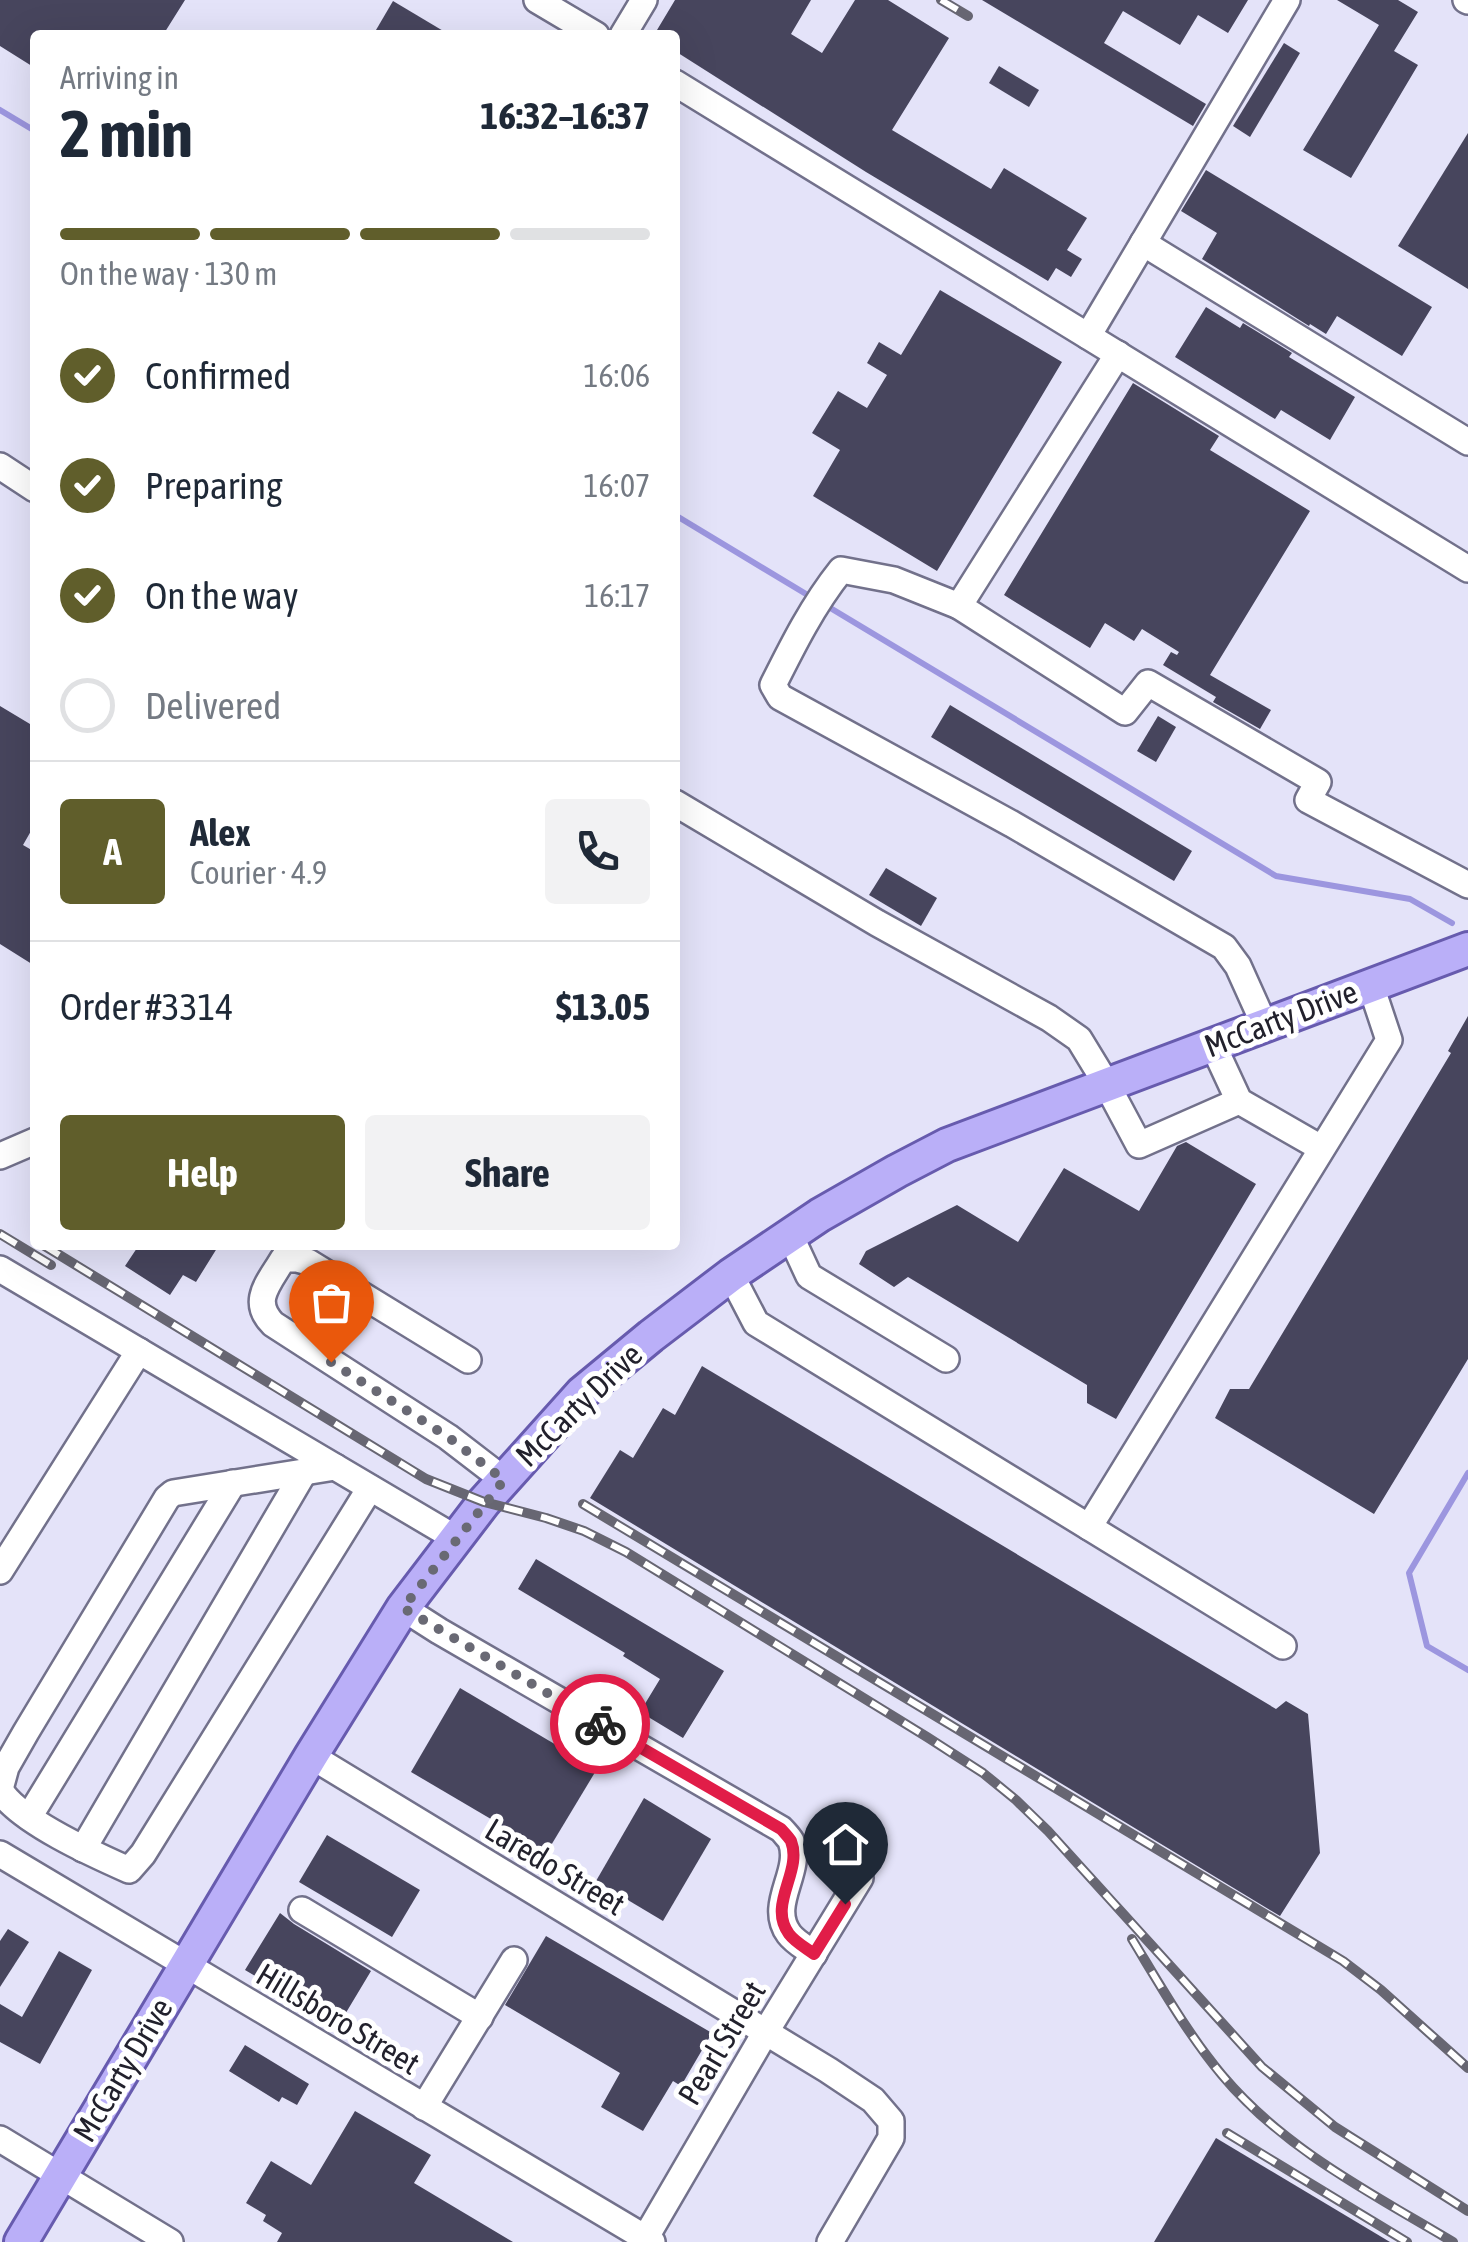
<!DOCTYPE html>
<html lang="en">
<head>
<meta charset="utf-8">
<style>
	:root { --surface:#fff; --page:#f2f2f3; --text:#1f2937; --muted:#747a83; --line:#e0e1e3; --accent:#605e2b }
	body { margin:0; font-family:"Asap Condensed",sans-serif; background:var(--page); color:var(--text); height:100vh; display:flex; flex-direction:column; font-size:38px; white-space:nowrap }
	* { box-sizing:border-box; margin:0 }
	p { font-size:32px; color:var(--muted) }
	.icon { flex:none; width:55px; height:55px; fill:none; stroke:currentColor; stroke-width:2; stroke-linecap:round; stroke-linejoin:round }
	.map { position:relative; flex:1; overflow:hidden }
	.side { position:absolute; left:30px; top:30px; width:650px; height:1220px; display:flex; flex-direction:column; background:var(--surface); border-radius:10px; box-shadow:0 10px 40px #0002 }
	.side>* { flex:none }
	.pin { position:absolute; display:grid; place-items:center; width:85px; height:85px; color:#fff; margin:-102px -42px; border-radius:50% 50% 50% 0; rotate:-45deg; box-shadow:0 0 10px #0007 }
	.pin .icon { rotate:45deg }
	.courier { position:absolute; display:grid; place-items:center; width:100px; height:100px; margin:-50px; border:8px solid #e11d48; border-radius:50%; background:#fff; color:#222; box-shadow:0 2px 12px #0007 }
	.summary em { font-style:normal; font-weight:700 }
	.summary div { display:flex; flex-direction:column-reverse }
	.summary { display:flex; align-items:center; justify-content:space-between; height:170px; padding:0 30px }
	h1 { font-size:65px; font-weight:700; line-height:75px }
	.bar { display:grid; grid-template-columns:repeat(4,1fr); gap:15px 10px; align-content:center; height:120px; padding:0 30px }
	.bar i { height:12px; border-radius:8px; background:var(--line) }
	.bar .current { background:var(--accent) }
	.bar p { grid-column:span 4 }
	.line { display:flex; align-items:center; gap:25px; padding:0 30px; border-top:2px solid var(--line) }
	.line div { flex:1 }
	.round { display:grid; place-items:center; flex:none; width:105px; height:105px; border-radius:10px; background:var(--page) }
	ol { padding:0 30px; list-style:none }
	li { display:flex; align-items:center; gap:30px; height:110px }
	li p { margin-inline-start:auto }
	li .icon { padding:10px; border-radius:50%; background:var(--accent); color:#fff; stroke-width:4 }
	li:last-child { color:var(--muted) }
	li i { width:55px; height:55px; border:5px solid var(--line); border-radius:50% }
	.button { display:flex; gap:20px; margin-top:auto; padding:20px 30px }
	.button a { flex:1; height:115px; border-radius:10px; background:var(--accent); color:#fff; font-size:40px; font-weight:700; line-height:115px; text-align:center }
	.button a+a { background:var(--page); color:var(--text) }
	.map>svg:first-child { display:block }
	.built { fill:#e4e3f9; fill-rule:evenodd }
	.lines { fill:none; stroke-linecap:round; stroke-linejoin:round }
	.stream { stroke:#9c96df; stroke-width:6 }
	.building { fill:#47455d }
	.minor-casing { stroke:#72718b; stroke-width:30 }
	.major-casing { stroke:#675bae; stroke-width:38 }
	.minor { stroke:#fff; stroke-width:25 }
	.major { stroke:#baaff8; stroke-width:32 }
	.rail-casing { stroke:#676672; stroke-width:10 }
	.rail { stroke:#fff; stroke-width:6; stroke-dasharray:19; stroke-linecap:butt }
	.done { stroke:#696974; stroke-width:10; stroke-dasharray:0 18 }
	.route { stroke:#e11d48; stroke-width:12 }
	.labels { text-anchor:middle; stroke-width:10; stroke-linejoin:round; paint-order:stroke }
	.street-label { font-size:32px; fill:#22212c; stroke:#fff }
</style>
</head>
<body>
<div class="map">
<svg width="1468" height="2242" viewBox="0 0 1468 2242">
	<rect width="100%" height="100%" fill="#eeeefa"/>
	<path class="built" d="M0 0H1468V2242H0ZM35 35H675V1245H35Z"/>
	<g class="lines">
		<g class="stream">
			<polyline points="0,110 35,131"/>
			<polyline points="675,515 811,597"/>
			<polyline points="822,603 1276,876 1410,899 1452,923"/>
			<polyline points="1468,1473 1409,1573 1427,1646 1468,1670"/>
		</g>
	</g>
	<g class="building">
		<polygon points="0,0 185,0 163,35 35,35 35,68 0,46"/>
		<polygon points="675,0 811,0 791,34 822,53 855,0 888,0 949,38 892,130 991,189 1004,168 1087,218 1067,250 1082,259 1071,277 1056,268 1048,281 866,172 675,51 675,35 654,35"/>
		<polygon points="982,0 1248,0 1228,33 1198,15 1180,45 1123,11 1104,43 1206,104 1193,126"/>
		<polygon points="1337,0 1398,0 1418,12 1394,51 1418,65 1351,178 1303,150 1379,25"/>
		<polygon points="393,1 450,35 385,35 376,30"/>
		<polygon points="1284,43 1300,53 1250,137 1233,126"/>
		<polygon points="999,66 1039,90 1029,107 989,83"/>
		<polygon points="1468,133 1468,289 1398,246"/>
		<polygon points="1206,170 1432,307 1402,356 1337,316 1326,334 1310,324 1309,326 1202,259 1217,233 1181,211"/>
		<polygon points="940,290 1062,362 937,571 813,496 840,450 812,433 838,391 867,408 887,375 867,363 879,342 901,355"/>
		<polygon points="1206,307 1240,328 1243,323 1292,353 1289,357 1355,397 1330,440 1281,410 1275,419 1175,357"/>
		<polygon points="1133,383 1219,436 1210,450 1310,511 1210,675 1271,710 1260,729 1213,702 1216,697 1163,665 1171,652 1177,655 1179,652 1142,629 1134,641 1105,623 1090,648 1004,595"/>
		<polygon points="950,705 1192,851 1174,881 931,737"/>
		<polygon points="0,706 35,727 35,824 23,845 35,852 35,966 0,944"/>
		<polygon points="1158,716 1176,727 1156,762 1137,751"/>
		<polygon points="886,868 937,898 921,926 869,895"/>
		<polygon points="1468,1016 1468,1359 1374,1514 1215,1418 1230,1389 1249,1389 1451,1053 1448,1051"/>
		<polygon points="1186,1142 1256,1184 1116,1419 1087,1403 1087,1385 908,1277 894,1287 859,1264 866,1251 957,1205 1018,1242 1064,1168 1139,1211 1177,1146"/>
		<polygon points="139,1245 219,1245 196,1282 183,1275 170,1295 125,1266"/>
		<polygon points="702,1366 1276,1709 1286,1701 1308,1714 1320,1853 1280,1916 590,1498 620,1450 633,1458 663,1408 675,1415"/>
		<polygon points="536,1559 724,1671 683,1738 640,1712 660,1679 623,1656 625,1653 518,1589"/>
		<polygon points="460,1688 597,1769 547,1852 411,1772"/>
		<polygon points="644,1798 711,1839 663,1921 596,1881"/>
		<polygon points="327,1835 420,1890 392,1937 299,1882"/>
		<polygon points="280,1913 294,1924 371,1971 338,2026 245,1970"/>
		<polygon points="8,1929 29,1942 0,1987 0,1941"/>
		<polygon points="546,1936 712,2033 681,2086 673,2081 643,2131 601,2107 620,2073 505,2005"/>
		<polygon points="59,1951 92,1970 40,2064 0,2042 0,2004 22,2017"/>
		<polygon points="245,2045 309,2084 297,2105 282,2097 279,2102 229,2071"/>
		<polygon points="355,2111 431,2155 414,2183 513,2242 277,2242 282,2233 263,2221 266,2215 246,2203 271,2161 311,2185"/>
		<polygon points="1216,2138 1390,2242 1154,2242"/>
	</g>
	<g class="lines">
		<defs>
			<g id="minor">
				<polyline points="537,0 596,35"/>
				<polyline points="1466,0 1468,1"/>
				<polyline points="623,35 644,0"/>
				<polyline points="675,83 1468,569"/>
				<polyline points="1143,243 1468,442"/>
				<polyline points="1088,336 1287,0"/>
				<polyline points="1118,354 959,606 1125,712 1148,683 1318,782 1308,800 1468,885"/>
				<polyline points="0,466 35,489"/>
				<path d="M959 606 894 580 841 570C813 605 793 645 773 685L780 697 1012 824 1224 947 1238 966 1265 1026"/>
				<polyline points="675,803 877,923 1049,1018 1079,1039 1107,1085 1139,1145 1239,1101"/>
				<polyline points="1213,1045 1239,1101 1321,1148"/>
				<polyline points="0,1156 35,1141"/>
				<polyline points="790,1235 809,1276 946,1359"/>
				<polyline points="0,1269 457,1539"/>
				<polyline points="731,1275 756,1323 1283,1646"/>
				<path d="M468 1360 308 1262 297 1259H283C269 1283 250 1301 273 1324L448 1437 504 1480"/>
				<polyline points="1089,1527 1389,1040 1371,986"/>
				<polyline points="0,1571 139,1351"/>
				<path d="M403 1608 439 1631 781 1829C783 1831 790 1839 791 1841 803 1872 767 1904 789 1934 795 1942 806 1948 814 1954"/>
				<polyline points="311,1756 828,2070 873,2100 891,2121 891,2138 830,2242"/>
				<polyline points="0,1789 6,1767 26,1732 167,1498 173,1493 335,1467"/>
				<path d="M0 1790C19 1821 95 1855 129 1870L143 1854 370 1488"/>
				<polyline points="29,1817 233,1483"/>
				<polyline points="83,1849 304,1472"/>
				<polyline points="0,1854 652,2242"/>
				<polyline points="302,1910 480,2017"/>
				<polyline points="424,2107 514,1960"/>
				<polyline points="0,2139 170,2242"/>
				<polyline points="643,2242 765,2033 860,1878"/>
			</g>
			<polyline id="major" points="21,2242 311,1756 403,1608 484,1502 582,1393 651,1336 731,1275 820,1215 897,1171 947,1145 1468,949"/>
		</defs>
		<use href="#minor" class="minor-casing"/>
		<use href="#major" class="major-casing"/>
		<use href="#minor" class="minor"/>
		<use href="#major" class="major"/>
		<defs>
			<g id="rail">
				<polyline points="941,0 968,16"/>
				<polyline points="0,1234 51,1265"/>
				<polyline points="43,1245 426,1479 484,1502 546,1518 584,1531 626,1552 927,1737 983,1773 1016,1800 1048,1831 1262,2067 1335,2127 1468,2211"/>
				<polyline points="583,1504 1343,1961 1381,1990 1468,2068"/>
				<path d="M1132 1939C1160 1985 1187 2033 1222 2075 1284 2149 1371 2193 1453 2242"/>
				<polyline points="1227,2133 1407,2242"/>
			</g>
		</defs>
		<use href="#rail" class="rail-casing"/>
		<use href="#rail" class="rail"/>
	</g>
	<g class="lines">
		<polyline class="done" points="331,1362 448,1437 504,1480 403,1608 600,1724"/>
		<path class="route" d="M600 1724 781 1829C783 1831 790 1839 791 1841 803 1872 767 1904 789 1934 795 1942 806 1948 814 1954L845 1904"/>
	</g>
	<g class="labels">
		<g class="street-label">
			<text transform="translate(1281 1019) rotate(-21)" y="11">McCarty Drive</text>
			<text transform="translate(579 1405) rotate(-44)" y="11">McCarty Drive</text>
			<text transform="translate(555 1867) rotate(31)" y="11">Laredo Street</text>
			<text transform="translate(338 2019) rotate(31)" y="11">Hillsboro Street</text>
			<text transform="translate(722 2043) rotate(-59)" y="11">Pearl Street</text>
			<text transform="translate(123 2070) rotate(-59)" y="11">McCarty Drive</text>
		</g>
	</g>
</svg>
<div class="pin" style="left:331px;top:1362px;background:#ea580c"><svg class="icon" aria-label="bag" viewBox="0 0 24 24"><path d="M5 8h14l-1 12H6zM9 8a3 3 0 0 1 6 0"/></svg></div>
<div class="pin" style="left:845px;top:1904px;background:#1f2937"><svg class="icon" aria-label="home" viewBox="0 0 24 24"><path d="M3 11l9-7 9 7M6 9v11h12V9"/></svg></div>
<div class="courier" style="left:600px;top:1724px"><svg class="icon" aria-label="bike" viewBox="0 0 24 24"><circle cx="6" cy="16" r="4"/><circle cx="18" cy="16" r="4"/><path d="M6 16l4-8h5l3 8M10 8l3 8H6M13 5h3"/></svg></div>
<section class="side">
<div class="summary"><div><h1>2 min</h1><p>Arriving in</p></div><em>16:32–16:37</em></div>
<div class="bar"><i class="current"></i><i class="current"></i><i class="current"></i><i></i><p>On the way · 130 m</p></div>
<ol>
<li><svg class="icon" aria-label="check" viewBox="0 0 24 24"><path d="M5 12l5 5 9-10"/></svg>Confirmed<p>16:06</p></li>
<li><svg class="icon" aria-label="check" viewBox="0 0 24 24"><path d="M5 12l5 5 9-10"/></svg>Preparing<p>16:07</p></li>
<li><svg class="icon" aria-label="check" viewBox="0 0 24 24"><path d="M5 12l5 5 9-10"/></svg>On the way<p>16:17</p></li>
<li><i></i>Delivered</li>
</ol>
<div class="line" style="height:180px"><b class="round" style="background:var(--accent);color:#fff">A</b><div><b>Alex</b><p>Courier · 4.9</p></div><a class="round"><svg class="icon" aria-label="phone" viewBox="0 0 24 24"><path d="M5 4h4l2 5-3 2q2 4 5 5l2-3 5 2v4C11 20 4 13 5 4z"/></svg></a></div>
<div class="line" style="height:130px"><div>Order #3314</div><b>$13.05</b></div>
<div class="button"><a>Help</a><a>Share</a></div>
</section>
</div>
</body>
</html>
